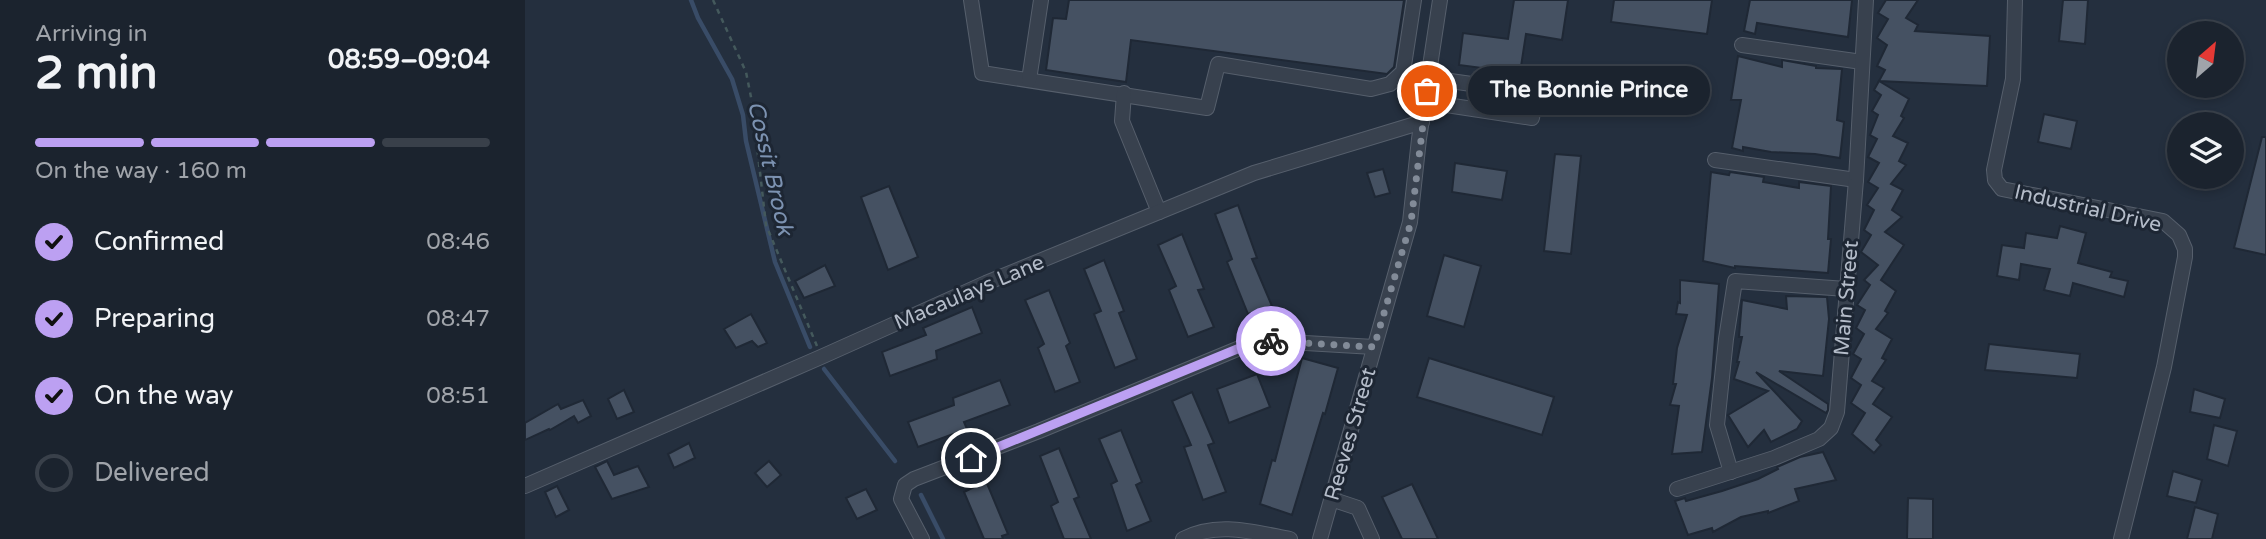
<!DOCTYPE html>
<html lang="en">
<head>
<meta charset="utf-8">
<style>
	:root { --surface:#1b232e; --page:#242b36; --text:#f1f3f6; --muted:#a0a4aa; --line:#39404a; --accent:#bca0f2 }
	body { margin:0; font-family:"Varela Round",sans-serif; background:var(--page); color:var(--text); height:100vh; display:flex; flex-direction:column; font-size:26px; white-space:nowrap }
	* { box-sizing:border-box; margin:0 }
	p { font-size:23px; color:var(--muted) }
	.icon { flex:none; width:38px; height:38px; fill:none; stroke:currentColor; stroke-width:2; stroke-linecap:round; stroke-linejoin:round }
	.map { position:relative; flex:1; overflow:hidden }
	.panel { display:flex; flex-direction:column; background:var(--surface); width:525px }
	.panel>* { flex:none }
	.needle { width:46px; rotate:28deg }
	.tools { position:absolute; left:1642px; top:21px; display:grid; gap:14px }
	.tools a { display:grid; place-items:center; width:77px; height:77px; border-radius:50%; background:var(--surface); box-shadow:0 4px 10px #0003,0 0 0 2px var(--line); font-size:35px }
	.pin { position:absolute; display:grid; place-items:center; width:60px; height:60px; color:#fff; margin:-30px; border:4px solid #fff; border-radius:50%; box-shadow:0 2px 7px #0007 }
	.courier { position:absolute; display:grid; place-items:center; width:70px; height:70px; margin:-35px; border:5px solid #bca0f2; border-radius:50%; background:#fff; color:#222; box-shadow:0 2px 9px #0007 }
	.bubble { position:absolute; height:49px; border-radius:24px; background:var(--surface); box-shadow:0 4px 10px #0003,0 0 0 2px var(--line); font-size:23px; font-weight:700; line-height:49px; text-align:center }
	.head em { font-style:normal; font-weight:700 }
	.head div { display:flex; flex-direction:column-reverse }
	.head { display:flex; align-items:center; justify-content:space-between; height:119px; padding:0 35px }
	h1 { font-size:46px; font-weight:700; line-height:52px }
	.bar { display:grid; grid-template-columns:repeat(4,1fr); gap:10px 7px; align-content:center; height:84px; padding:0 35px }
	.bar i { height:9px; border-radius:5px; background:var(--line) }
	.bar .selected { background:var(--accent) }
	.bar p { grid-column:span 4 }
	ol { padding:0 35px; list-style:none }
	li { display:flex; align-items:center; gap:21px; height:77px }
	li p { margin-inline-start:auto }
	li .icon { padding:7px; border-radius:50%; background:var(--accent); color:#111; stroke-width:4 }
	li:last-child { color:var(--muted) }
	li i { width:38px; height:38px; border:4px solid var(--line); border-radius:50% }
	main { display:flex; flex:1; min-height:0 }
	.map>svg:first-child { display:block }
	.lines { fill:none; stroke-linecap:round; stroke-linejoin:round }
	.stream { stroke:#394c67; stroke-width:4.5 }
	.building { fill:#455162; stroke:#1f2835; stroke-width:2 }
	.minor-casing { stroke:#565f6c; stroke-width:16 }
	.path { stroke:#44595c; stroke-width:2.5; stroke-dasharray:5 5; stroke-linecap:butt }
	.minor { stroke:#38414e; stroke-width:14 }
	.done { stroke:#828b98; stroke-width:7; stroke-dasharray:0 12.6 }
	.route { stroke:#bca0f2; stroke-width:9 }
	.labels { text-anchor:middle; stroke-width:6; stroke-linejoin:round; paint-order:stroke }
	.street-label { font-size:21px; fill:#b4bcc9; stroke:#1d2633 }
	.water-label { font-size:23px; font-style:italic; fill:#7c92b1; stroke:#1d2633 }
</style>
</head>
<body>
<main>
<section class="panel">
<div class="head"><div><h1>2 min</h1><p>Arriving in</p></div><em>08:59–09:04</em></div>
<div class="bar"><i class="selected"></i><i class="selected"></i><i class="selected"></i><i></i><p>On the way · 160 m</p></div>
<ol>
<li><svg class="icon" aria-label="check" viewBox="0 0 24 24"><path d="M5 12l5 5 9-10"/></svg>Confirmed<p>08:46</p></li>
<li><svg class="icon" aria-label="check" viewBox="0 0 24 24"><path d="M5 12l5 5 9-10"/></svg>Preparing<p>08:47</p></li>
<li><svg class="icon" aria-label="check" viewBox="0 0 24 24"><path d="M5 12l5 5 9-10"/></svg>On the way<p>08:51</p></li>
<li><i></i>Delivered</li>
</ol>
</section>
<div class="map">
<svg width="1741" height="539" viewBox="0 0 1741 539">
	<rect width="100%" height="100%" fill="#242f3e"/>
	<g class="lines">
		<g class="stream">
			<polyline points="166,0 173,18 207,79 218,115 221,141 250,262 285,347"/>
			<polyline points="299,369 370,461"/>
			<polyline points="396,495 418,539"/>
		</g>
	</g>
	<g class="building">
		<polygon points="544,0 879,0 869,67 862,74 606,40 601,82 521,70 528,18 541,19"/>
		<polygon points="989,0 1043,0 1037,40 1001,34 995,73 934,65 938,33 983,39"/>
		<polygon points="1089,0 1187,0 1182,34 1086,22"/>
		<polygon points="1225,0 1327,0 1323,37 1232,23 1230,34 1219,31"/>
		<polygon points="1361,0 1393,0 1381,18 1393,25 1390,31 1465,36 1462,86 1354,81 1360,70 1352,66 1362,45 1352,38 1363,19 1353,13"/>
		<polygon points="1538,0 1563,0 1560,44 1534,41"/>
		<polygon points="1213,56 1257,67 1257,60 1291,66 1291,68 1317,69 1312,120 1319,122 1315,158 1290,154 1246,152 1218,147 1218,151 1207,148 1216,100 1206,100"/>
		<polygon points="1354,81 1384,99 1376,116 1379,118 1368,136 1383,143 1374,161 1381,165 1366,184 1378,190 1367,210 1377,217 1360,232 1379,245 1356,280 1371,291 1360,311 1363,313 1351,329 1367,339 1357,358 1361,360 1347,381 1359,388 1348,404 1367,417 1351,440 1356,445 1349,453 1327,434 1340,413 1326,403 1336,385 1326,378 1336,359 1328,354 1339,334 1331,328 1340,310 1332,305 1345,285 1339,280 1353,265 1336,252 1346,235 1339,230 1349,210 1342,205 1353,188 1343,182 1354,163 1343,157 1352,139 1345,135 1353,115 1347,111 1356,95 1349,90"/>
		<polygon points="1519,114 1552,121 1546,149 1513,142"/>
		<polygon points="1737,137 1741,137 1741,255 1709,248"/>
		<polygon points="1030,154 1056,156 1046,254 1019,251"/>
		<polygon points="930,163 982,171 977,200 927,192"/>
		<polygon points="858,169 865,193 850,197 842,173"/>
		<polygon points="1186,172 1204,175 1205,172 1239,177 1238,182 1274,188 1274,182 1306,186 1303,239 1306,239 1303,273 1210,266 1210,268 1178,261"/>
		<polygon points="364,186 393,257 363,270 336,197"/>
		<polygon points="713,205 732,258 727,259 747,306 723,314 702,262 707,259 690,214"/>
		<polygon points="1535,226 1561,233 1553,263 1587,272 1585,277 1603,281 1599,297 1548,283 1545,296 1519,290 1525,269 1496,264 1494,280 1472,276 1477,245 1499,248 1501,233 1532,238"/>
		<polygon points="657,234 679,289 673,290 689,327 663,337 644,290 651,286 633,245"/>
		<polygon points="919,255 956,266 939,327 902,316"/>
		<polygon points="579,260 599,311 594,313 612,359 590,368 569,314 576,311 559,269"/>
		<polygon points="300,265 310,286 279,298 270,281"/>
		<polygon points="1155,280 1194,284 1187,378 1177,452 1147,454 1154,406 1145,405 1151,384 1148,384 1152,348 1162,315 1151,314 1153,302 1155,303"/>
		<polygon points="524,290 545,343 541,346 555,382 530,392 513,348 519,344 500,300"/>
		<polygon points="1261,296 1302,297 1304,319 1298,376 1254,371 1303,404 1303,410 1301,413 1231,372 1277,421 1272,429 1246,442 1239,430 1223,447 1203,415 1243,391 1209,379 1214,362 1212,362 1217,337 1214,337 1217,300 1262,309"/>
		<polygon points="447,307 457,333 411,351 412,359 365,376 357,352 401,335 398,328"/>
		<polygon points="226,314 242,343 233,347 227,341 211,348 199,329"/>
		<polygon points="1464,344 1555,354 1552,378 1460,370"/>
		<polygon points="777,358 813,368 800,414 798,413 767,515 735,504 747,460 750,461"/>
		<polygon points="904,358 1029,397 1017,435 892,397"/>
		<polygon points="732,374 745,407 704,423 692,389"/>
		<polygon points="475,380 485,405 439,422 442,429 393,447 383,422 429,405 428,398"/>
		<polygon points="1669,389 1700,399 1695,418 1665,412"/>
		<polygon points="99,390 109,412 92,419 83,399"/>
		<polygon points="667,392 689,443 683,445 701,492 678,500 659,447 666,445 647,401"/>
		<polygon points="58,400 66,416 53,423 49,416 25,430 24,429 0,440 0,423 33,404 36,409"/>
		<polygon points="1689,425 1712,431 1703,466 1682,459"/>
		<polygon points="596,430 617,482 611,485 626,521 602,531 586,484 592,481 574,439"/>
		<polygon points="164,443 170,458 149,468 143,454"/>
		<polygon points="534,448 554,497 549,499 566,539 539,539 526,506 533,502 515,456"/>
		<polygon points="1298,452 1311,480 1270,489 1274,501 1243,513 1243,511 1216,517 1188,532 1187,528 1163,535 1150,501 1160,498 1161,501 1197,491 1233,479 1253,469 1252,467 1275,457"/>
		<polygon points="82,461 89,475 113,466 124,487 87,499 70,467"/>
		<polygon points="244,461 256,475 242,487 230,473"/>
		<polygon points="1648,471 1677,480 1671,503 1642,496"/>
		<polygon points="461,481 483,534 477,536 478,539 459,539 439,492"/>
		<polygon points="887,484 913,539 877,539 857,497"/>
		<polygon points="32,486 44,510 31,517 20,492"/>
		<polygon points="341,489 352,510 332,519 321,498"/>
		<polygon points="1383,498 1408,499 1408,539 1382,539"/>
		<polygon points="1670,507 1693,514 1687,539 1662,539"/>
	</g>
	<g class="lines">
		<defs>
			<g id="minor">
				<polyline points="446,0 457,73 682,108 693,64 846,89 865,84 878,72 889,0"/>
				<polyline points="1490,0 1488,79 1469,170 1470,180 1477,189 1638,221 1654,235 1660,249 1660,257 1639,367 1596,539"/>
				<polyline points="1217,45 1337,62"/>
				<polyline points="504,80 516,0"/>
				<polyline points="599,93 597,121 634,212"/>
				<polyline points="915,104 1007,118 1011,93 918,80"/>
				<polyline points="1190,160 1331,180"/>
				<polyline points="1206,472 1192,425 1201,339 1210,281 1321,289"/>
				<polyline points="0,486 296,357 461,283 729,173 897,122"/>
				<polyline points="1152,489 1249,458 1294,439 1306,428 1312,412 1331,180 1341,0"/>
				<polyline points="806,499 833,508 847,539"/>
				<polyline points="397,539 376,499 380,485 389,479 514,431 722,345 746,341 849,347"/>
				<path d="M658 539C692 521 728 532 765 539"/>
				<polyline points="795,539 885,222 894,139 915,0"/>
			</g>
		</defs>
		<use href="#minor" class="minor-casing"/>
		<polyline class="path" points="188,0 221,72 227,102 241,225 292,346"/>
		<use href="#minor" class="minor"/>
	</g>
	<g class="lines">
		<polyline class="done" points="746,341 849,347 886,222 902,91"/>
		<polyline class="route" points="446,458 722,345 746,341"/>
	</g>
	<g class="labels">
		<g class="street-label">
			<text transform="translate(1563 208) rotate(13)" y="7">Industrial Drive</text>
			<text transform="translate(444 292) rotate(-23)" y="7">Macaulays Lane</text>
			<text transform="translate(1321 298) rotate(-85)" y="7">Main Street</text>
			<text transform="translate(825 434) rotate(-74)" y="7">Reeves Street</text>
		</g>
		<g class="water-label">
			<text transform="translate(246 168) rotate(77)" y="8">Cossit Brook</text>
		</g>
	</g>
</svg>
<div class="tools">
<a><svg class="needle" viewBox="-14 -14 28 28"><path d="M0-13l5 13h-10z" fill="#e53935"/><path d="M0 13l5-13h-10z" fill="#a0a4aa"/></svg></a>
<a><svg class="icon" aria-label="layers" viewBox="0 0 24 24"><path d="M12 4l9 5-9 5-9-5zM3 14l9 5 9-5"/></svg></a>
</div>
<div class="pin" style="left:902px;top:91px;background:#ea580c"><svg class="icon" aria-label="bag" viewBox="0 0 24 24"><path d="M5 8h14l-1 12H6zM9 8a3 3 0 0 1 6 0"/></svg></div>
<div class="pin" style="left:446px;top:458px;background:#1f2937"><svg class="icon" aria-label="home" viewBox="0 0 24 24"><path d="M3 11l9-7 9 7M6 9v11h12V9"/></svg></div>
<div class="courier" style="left:746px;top:341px"><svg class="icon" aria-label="bike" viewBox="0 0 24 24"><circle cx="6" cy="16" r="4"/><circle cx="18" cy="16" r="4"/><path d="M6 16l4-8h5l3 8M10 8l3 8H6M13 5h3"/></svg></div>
<div class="bubble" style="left:943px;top:66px;width:242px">The Bonnie Prince</div>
</div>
</main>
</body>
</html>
